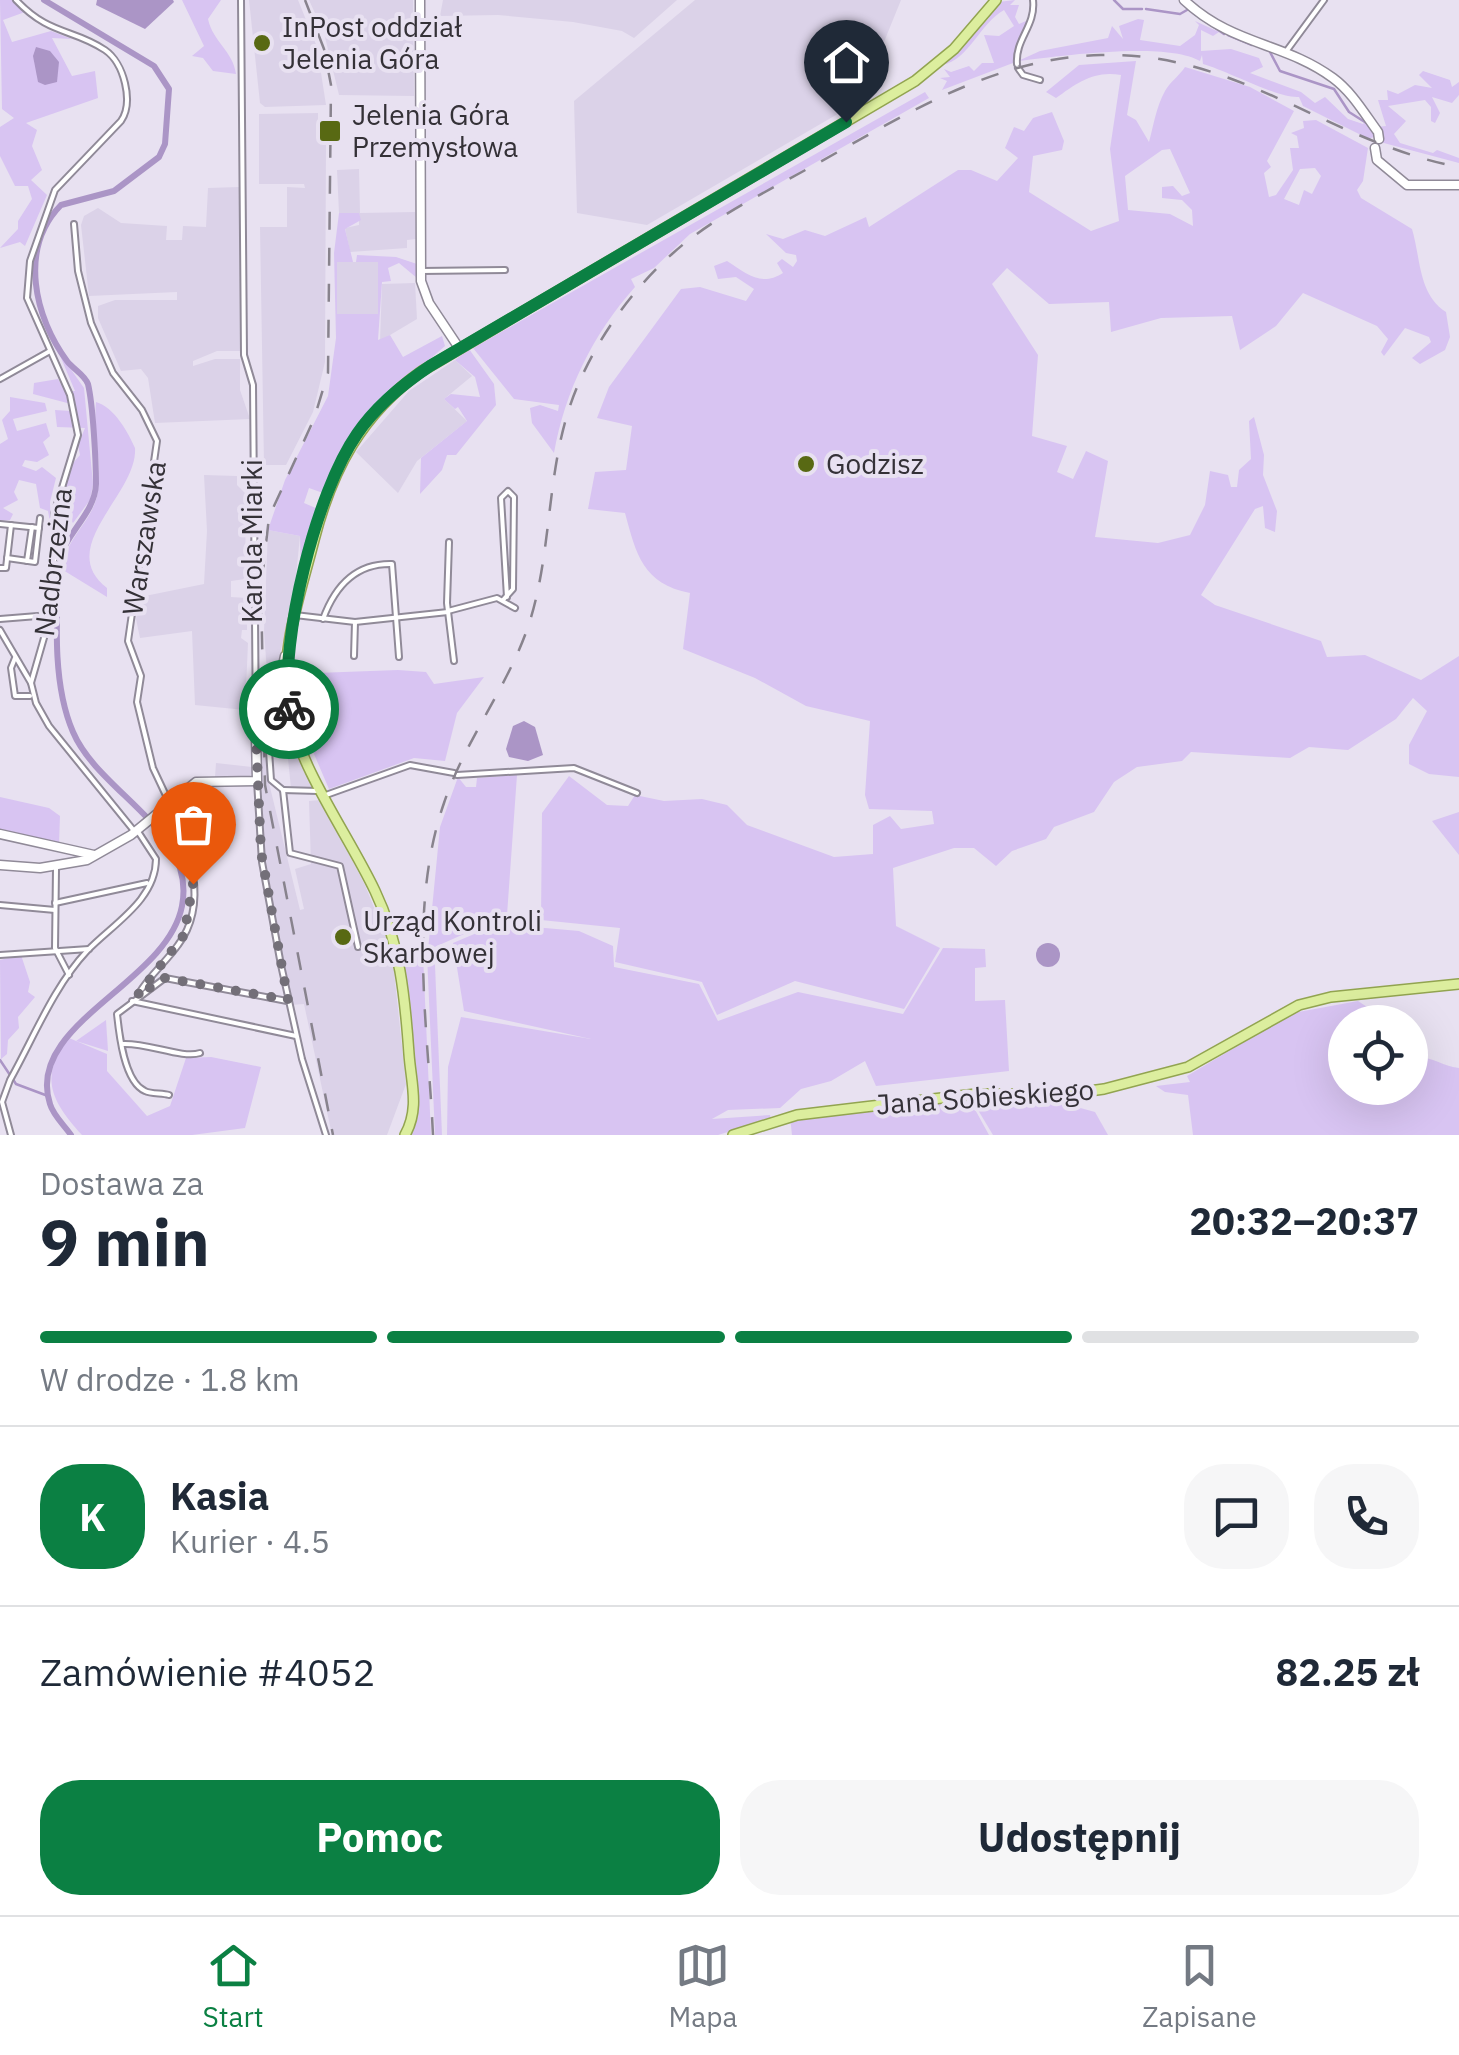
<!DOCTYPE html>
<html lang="pl">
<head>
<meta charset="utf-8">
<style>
	:root { --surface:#fff; --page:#f6f6f7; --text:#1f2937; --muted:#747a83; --line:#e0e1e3; --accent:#0b8043 }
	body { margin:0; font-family:"IBM Plex Sans",sans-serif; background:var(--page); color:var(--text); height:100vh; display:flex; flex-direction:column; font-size:38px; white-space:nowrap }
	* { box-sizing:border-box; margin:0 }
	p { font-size:32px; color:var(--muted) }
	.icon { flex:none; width:55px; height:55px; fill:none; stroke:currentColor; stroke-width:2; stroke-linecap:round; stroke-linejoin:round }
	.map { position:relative; height:1135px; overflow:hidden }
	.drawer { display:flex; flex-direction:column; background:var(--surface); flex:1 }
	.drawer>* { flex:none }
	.tools { position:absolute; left:1328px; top:1005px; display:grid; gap:20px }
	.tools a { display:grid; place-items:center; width:100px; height:100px; border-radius:50%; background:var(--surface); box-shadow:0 10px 40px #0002; font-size:50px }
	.pin { position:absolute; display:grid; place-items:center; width:85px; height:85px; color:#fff; margin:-102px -42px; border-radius:50% 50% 50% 0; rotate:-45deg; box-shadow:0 0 10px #0007 }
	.pin .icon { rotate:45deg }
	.courier { position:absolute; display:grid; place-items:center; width:100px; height:100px; margin:-50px; border:8px solid #0b8043; border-radius:50%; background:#fff; color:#222; box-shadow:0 2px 12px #0007 }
	.head em { font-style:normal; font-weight:700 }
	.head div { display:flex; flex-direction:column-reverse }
	.head { display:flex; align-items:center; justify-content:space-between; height:170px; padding:0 40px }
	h1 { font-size:65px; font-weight:700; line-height:75px }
	.bar { display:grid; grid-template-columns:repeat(4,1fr); gap:15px 10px; align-content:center; height:120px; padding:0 40px }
	.bar i { height:12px; border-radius:8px; background:var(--line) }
	.bar .active { background:var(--accent) }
	.bar p { grid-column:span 4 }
	.line { display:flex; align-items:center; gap:25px; padding:0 40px; border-top:2px solid var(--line) }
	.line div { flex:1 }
	.round { display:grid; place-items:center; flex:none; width:105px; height:105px; border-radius:40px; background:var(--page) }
	.action { display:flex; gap:20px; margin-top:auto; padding:20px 40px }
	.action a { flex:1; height:115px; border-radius:40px; background:var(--accent); color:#fff; font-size:40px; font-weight:700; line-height:115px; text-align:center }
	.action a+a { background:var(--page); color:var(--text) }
	.dock { display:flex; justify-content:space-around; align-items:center; height:140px; border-top:2px solid var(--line); background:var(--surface); font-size:28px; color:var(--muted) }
	.dock a { display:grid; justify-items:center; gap:5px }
	.dock .active { color:var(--accent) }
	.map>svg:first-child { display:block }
	.built { fill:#dbd2e8 }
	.green { fill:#d8c4f2; fill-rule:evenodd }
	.water { fill:#ab95c6 }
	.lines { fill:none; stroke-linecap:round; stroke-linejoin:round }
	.stream { stroke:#ab95c6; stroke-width:2.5 }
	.river { stroke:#ab95c6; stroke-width:6 }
	.street-casing { stroke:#908a98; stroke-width:8 }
	.secondary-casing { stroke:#908a98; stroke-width:11 }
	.primary-casing { stroke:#92a450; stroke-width:12 }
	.street { stroke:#fff; stroke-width:4 }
	.secondary { stroke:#fff; stroke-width:8 }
	.primary { stroke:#dcee9e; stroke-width:9 }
	.rail { stroke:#88838d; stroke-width:2.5; stroke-dasharray:18 18; stroke-linecap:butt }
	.done { stroke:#736f78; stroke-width:10; stroke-dasharray:0 18 }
	.route { stroke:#0b8043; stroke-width:12 }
	.poi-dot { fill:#586913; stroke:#e8e1f1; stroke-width:4 }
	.labels { text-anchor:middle; stroke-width:8; stroke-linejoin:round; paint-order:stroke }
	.poi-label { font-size:28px; fill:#343137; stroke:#e8e1f1; text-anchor:start }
	.street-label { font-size:28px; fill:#343137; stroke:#e8e1f1 }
</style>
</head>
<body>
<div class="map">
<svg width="1459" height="1135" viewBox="0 0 1459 1135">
	<rect width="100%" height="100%" fill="#e8e1f1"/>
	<g class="built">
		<polygon points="249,0 298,0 317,47 326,105 265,107 260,103"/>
		<polygon points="309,0 413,0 414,96 339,95 324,33"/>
		<polygon points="443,0 677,0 634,38 622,31 573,22 498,15 440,16"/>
		<polygon points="695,0 901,0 860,101 647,225 577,213 574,101"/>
		<polygon points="318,113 318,142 326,143 325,362 313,412 286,465 264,465 260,227 287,227 287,187 305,188 304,184 259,184 259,114"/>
		<polygon points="359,169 360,213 415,212 416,239 407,240 407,248 350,252 345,228 359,225 359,213 339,213 337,170"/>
		<polygon points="239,187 240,351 217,351 193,361 193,366 215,359 240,359 240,390 250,419 155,423 148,378 141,369 121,371 98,318 98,306 115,300 177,300 177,292 89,296 81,225 84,216 98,208 121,223 167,226 166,240 182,240 183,226 206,227 208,188"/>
		<rect x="337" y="262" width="41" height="52"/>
		<polygon points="415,283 417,319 380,341 382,284"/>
		<polygon points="455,360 472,376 444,399 467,421 417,461 398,493 356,452 409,391"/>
		<polygon points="204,475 237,476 237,485 246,494 245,579 231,581 231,597 247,598 247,630 242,630 241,638 248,643 245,710 195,705 192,631 140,638 136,619 140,597 204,584 207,531"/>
		<polygon points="268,530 300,536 294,596 274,678 267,673 264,630"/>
		<polygon points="265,724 268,779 300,910 304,909 295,869 311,864 309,801 321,800 365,885 392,953 406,1084 387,1135 332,1135 304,1004 291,1005 264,850 259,726"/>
		<polygon points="287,749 294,749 314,790 291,788"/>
		<polygon points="216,763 252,767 252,773 248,779 215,777"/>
	</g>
	<g class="green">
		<polygon points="0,0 13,0 25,12 3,20 12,42 51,31 72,39 52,38 72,76 95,71 98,98 26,123 37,130 32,146 42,170 31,180 47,195 25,246 20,242 0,248 18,229 18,221 32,199 28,186 15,186 0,156 0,127 14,118 2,109"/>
		<path d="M182 0H221L208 19C213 42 233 51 236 74L213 71 203 58 192 56 204 46Z"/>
		<path d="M1015 0 1010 5H1019L1015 17 1019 24 1033 18 1013 63 942 90 947 81 940 78 950 77 944 69 951 72 969 66 974 71 982 63H994L984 35 999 36 1014 26 1004 10C980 23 969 60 942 65L988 19 998 2Z"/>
		<path d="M1138 19 1144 20 1140 40 1180 46 1195 35 1199 25 1195 21 1219 32 1213 36 1201 30V51L1231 49 1259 58 1263 67 1250 73 1301 92 1315 103 1325 97 1348 119 1363 124 1367 120 1378 135 1369 139 1303 106 1299 97C1279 99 1228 71 1203 64L1202 55 1200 61C1166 41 1059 56 1018 61L1040 51 1108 38 1112 26 1123 39 1119 26Z"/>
		<path d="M1136 61 1127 115 1136 120 1149 142C1153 128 1156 107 1165 91 1170 82 1180 75 1185 67L1250 87 1294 111 1267 161 1271 167 1264 173 1269 197 1276 195 1293 170 1290 148H1299L1297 136 1291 133 1304 128 1303 121 1316 120 1368 148 1363 181 1357 190 1361 198 1412 229C1421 259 1418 294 1446 312L1450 337 1445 350 1420 364 1412 358 1431 342 1429 337 1405 328 1384 356 1381 352 1388 339 1377 326 1303 293 1276 326 1240 350 1232 316 1161 318 1111 332 1109 302 1049 304 1007 268 992 284 1038 355 1032 436 1067 446 1057 472 1073 479 1086 451 1108 461 1095 537 1158 543 1190 535 1205 505 1210 471 1228 475 1231 487H1237L1239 470 1251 459 1249 421 1254 417 1264 455 1263 475 1277 511 1275 532 1265 528 1263 506 1255 509 1201 595 1215 605 1321 641 1327 657 1365 655 1421 680 1459 656V777L1429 774 1409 764V745L1427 711 1413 698 1396 719 1348 750 1309 747 1290 758 1191 752 1182 761 1137 767 1114 782 1094 812 1054 827 1046 839 1012 851 996 866 974 848H954L893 868 896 926 940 948 904 1009 795 981 717 1015 702 982 615 962 620 928 541 920 542 813 569 776 607 805 628 806 635 795 664 801 702 799 727 805 747 825 834 857 873 854V825L890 816 901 829 934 824 932 811 869 809 865 795 870 721 806 706 755 678 683 649 690 593C643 584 636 554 625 513L588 509 595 472 626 470 632 426 597 418 609 387 681 289 700 287 746 301 754 289 736 277 718 279 714 266 727 261C747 274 761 287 783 273L777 263 782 259 793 267 797 261 796 255 786 253 766 234 783 239 805 230 825 236 866 217 869 227 958 170H971L997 181 1018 158 1005 148 1014 127 1024 131 1033 118 1052 112 1064 141 1062 150 1033 156 1029 192 1091 231 1119 221 1110 149 1121 75C1094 70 1077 83 1056 98L1046 92 1079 65ZM1170 149 1190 193 1182 196 1173 186 1162 187V198L1182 200 1192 210 1193 226 1170 214 1128 210 1125 176 1162 150ZM1315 168 1321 176 1312 194 1304 190 1299 205 1284 199 1300 169Z"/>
		<polygon points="1423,71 1450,80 1452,87 1459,82 1459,95 1452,103 1432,97 1440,113 1435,123 1431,121 1431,107 1425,100 1388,106 1406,121 1394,134 1400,143 1433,153 1437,150 1459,158 1459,163 1380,142 1383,136 1377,127 1386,126 1378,100 1388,100 1387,90 1398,94 1415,85 1432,88 1419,75"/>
		<path d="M925 92 929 98 690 234 654 268 631 279 635 287C593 334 565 391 554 453L532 423 530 408 540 405 558 411 559 405 514 399 473 348Z"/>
		<polygon points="339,213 359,213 361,220 345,229 353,262 337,262 337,314 378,314 378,262 356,262 357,255 396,257 417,264 417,278 399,263 388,268 391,281 382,282 378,340 390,335 403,357 442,336 445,346 368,413 335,461 323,493 309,488 304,503 318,509 301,574 300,536 268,530 285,480 328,396 336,338 334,253"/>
		<polygon points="469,349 494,384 496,405 456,455 447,455 442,470 420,494 421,458 467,421 458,407 455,409 444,399 451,394 480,397 475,377 455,360"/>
		<polygon points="58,351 84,388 93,484 90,500 73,523 61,507 68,469 80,455 78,445 85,428 57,427 55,410 71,411 71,404 33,394 34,383 58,379 65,391 75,391"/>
		<polygon points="10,397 45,403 47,411 13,419 17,431 46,423 50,436 43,442 49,455 37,462 25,460 22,466 36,471 42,467 56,478 50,502 51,528 48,511 40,508 36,484 19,480 14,492 18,500 3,508 13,514 10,520 0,521 0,444 8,439 2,420 10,411"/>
		<path d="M96 402C114 407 128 432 135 448 138 494 54 547 107 588V597L63 570C64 537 94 522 98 491 102 462 93 431 96 402Z"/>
		<polygon points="398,670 426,672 434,684 484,677 457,713 445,761 414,758 329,789 302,726 289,674"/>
		<polygon points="517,775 507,915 428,950 440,827 458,777 466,787 476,787 477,778"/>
		<polygon points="0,797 49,808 60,816 59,844 0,832"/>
		<polygon points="1459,812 1459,855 1432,821"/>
		<polygon points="498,924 579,931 613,946 614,967 699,984 718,1021 798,992 903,1014 943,948 985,949 986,967 975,968 975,1001 1005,1000 1009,1071 876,1086 865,1061 831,1081 801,1089 780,1108 728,1110 712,1119 770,1115 771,1119 718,1135 447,1135 448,1067 461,1017 591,1039 464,1011 453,943"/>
		<polygon points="21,955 30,982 28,992 35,997 18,1017 19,1028 8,1040 7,1054 1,1059 0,960"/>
		<polygon points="423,955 431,1135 406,1135 418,1113 404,962"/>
		<polygon points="427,955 435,965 442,1135 435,1135"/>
		<path d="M1358 1001 1390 1022H1345V1088H1410V1048L1416 1057C1434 1057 1442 1066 1459 1068V1135H1193L1188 1095 1165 1092 1156 1086 1190 1082 1187 1076 1293 1013Z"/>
		<polygon points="106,1020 108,1051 76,1041"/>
		<path d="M69 1038 107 1054V1071L147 1116 170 1106 186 1058 211 1057 261 1067 245 1128 192 1135H82C53 1103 37 1077 69 1038Z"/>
		<polygon points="953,1096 972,1104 989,1135 792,1135 790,1117"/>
		<polygon points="1006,1098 1055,1101 1095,1112 1108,1135 993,1135 972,1100"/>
	</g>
	<g class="water">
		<polygon points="97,0 173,0 174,2 145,29 96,5"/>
		<polygon points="36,47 50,51 59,62 57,82 45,85 38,82 33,56"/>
		<polygon points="524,721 535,727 543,755 528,761 509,757 506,749 513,726"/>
		<circle cx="1048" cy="955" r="12"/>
	</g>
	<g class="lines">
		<g class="stream">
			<polyline points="1114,0 1123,9 1142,9"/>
			<polyline points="1146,9 1180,14 1187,10"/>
			<polyline points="1193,13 1224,34"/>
			<polyline points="1228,35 1252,45"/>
			<polyline points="1270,52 1280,71 1334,89 1349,112 1368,124"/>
			<polyline points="0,1060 16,1084 48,1096"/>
		</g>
		<path class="river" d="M44 0 154 66 169 89 165 144 159 157 114 191 61 205C18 249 35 318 67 361 73 369 85 375 88 384 93 405 96 461 96 484 95 513 67 532 59 559 57 613 51 681 73 732 99 793 197 830 182 906 167 984 24 1024 50 1104 53 1115 64 1125 71 1135"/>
		<defs>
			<g id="street">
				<path d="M16 0C50 36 72 28 105 50 124 63 134 102 121 121L55 190 30 261 27 298 70 395 78 435 54 514V603L31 683 36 703 49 726 135 832"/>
				<polyline points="241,0 244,355 253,385 256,734"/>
				<polyline points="1285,53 1324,0"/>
				<path d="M1017 64C1015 39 1036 26 1033 0"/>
				<polyline points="1018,68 1023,75 1040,80"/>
				<polyline points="74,224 78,271 91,323 113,373 142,410 157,441 128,641 141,676 137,702 153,768 169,802"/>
				<polyline points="421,271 505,270"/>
				<polyline points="0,379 50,351"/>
				<polyline points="0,524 39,528"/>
				<polyline points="449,542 447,603 454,661"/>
				<polyline points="7,558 35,562 40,518"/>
				<polyline points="27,561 32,527"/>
				<polyline points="0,568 6,568 11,525"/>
				<polyline points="503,600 513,589 514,497 508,491 501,498 507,597"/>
				<polyline points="448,611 497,598 515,608"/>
				<polyline points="295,615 355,622 448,612"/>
				<polyline points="0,619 50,615"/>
				<path d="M323 619C335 586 356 563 392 564L399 657"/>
				<polyline points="0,630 31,683"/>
				<polyline points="354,656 355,622"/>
				<polyline points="15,658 11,668 15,696 30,696"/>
				<polyline points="268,736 271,780 283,790"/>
				<polyline points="457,775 574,768 637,793"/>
				<polyline points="257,781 262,862 281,965 302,1059 326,1135"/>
				<polyline points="283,790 290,853 340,866 358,947"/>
				<polyline points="283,790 318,791"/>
				<polyline points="326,795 410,765 454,773"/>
				<polyline points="56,869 55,948 69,975"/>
				<polyline points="55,903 147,883"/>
				<polyline points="0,905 55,910"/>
				<polyline points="0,955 89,949"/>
				<path d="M139 993C150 975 166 962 178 945 209 904 191 845 167 806"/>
				<polyline points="132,1001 296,1036"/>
				<path d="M122 1044C146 1042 182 1059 200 1053"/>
				<path d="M169 1095C162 1093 151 1094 145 1091 124 1082 119 1033 117 1014L165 978 287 1001"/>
				<path d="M11 1135 2 1102 10 1080C33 1039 54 986 87 951 113 924 156 900 156 859L137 830"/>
			</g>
			<g id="secondary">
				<polyline points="420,0 421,281 429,303 459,348"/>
				<path d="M1184 0C1233 46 1284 42 1333 78 1352 92 1364 113 1378 132L1379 139"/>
				<polyline points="1375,148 1377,160 1407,185 1459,185"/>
				<polyline points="0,834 94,855"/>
				<polyline points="0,865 40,868 87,860 131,835 196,782 257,781 256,735 268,734 285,656"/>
			</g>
			<g id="primary">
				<path d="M405 1135C420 1108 411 1083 409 1054 405 997 400 943 375 891 349 836 301 771 289 712 278 654 300 596 314 540 332 470 361 414 422 371L915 81 954 49 996 0"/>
				<polyline points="733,1135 797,1115 864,1107 976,1094 1067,1094 1104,1089 1188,1067 1299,1005 1331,997 1459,984"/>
			</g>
		</defs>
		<use href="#street" class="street-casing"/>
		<use href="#secondary" class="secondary-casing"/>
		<use href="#primary" class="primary-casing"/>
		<use href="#street" class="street"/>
		<use href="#secondary" class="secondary"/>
		<use href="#primary" class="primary"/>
		<g class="rail">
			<polyline points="305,0 324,49 331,85 328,373 314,419 269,517 261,589 265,785 333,1135"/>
			<path d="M433 1135C428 1027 408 907 444 803 465 740 508 687 529 624 554 546 545 461 578 385 599 336 632 290 672 254 712 218 762 194 809 168 902 117 991 58 1101 55 1238 51 1330 143 1459 167"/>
		</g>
	</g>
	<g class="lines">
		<polyline class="done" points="193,884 184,935 137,996 165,978 288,1000 261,852 256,736 268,734 271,712 289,709"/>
		<path class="route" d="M289 709C280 638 316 493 357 434 376 406 403 384 430 366L846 122"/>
	</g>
	<g class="poi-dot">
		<circle cx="262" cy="43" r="10"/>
		<rect x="318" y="119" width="24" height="24" rx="5"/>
		<circle cx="806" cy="464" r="10"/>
		<circle cx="343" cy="937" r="10"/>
	</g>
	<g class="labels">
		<g class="poi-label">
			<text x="282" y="37">InPost oddział<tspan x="282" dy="32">Jelenia Góra</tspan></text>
			<text x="352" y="125">Jelenia Góra<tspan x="352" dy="32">Przemysłowa</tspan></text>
			<text x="826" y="474">Godzisz</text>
			<text x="363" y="931">Urząd Kontroli<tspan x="363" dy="32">Skarbowej</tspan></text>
		</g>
		<g class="street-label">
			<text transform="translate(144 538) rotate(-81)" y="10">Warszawska</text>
			<text transform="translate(252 541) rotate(-90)" y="10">Karola Miarki</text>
			<text transform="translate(53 562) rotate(-83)" y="10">Nadbrzeżna</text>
			<text transform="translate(985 1097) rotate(-4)" y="10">Jana Sobieskiego</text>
		</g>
	</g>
</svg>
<div class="tools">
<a><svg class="icon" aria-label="locate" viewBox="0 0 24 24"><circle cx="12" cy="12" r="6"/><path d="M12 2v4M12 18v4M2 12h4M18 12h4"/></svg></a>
</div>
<div class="pin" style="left:193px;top:884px;background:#ea580c"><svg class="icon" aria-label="bag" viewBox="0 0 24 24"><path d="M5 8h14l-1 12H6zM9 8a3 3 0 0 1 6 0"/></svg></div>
<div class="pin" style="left:846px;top:122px;background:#1f2937"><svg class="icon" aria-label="home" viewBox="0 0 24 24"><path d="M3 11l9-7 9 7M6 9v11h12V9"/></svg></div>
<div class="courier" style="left:289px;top:709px"><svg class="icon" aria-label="bike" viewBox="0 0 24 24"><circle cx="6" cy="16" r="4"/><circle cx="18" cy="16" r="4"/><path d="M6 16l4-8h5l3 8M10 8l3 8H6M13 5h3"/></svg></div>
</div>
<section class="drawer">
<div class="head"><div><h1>9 min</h1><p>Dostawa za</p></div><em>20:32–20:37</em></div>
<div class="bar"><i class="active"></i><i class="active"></i><i class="active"></i><i></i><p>W drodze · 1.8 km</p></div>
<div class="line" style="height:180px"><b class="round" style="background:var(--accent);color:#fff">K</b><div><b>Kasia</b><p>Kurier · 4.5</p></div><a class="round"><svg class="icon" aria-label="chat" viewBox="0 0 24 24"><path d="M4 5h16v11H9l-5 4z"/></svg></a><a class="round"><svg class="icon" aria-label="phone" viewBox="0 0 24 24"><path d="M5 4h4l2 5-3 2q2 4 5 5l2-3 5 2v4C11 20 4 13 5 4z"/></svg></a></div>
<div class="line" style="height:130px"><div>Zamówienie #4052</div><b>82.25 zł</b></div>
<div class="action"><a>Pomoc</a><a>Udostępnij</a></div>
</section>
<nav class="dock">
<a class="active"><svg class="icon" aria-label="home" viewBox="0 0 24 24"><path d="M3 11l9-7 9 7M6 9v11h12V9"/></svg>Start</a>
<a><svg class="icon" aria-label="map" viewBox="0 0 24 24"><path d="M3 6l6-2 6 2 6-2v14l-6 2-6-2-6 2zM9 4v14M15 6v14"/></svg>Mapa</a>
<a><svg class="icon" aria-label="saved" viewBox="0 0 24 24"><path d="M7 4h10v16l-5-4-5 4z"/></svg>Zapisane</a>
</nav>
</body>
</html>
